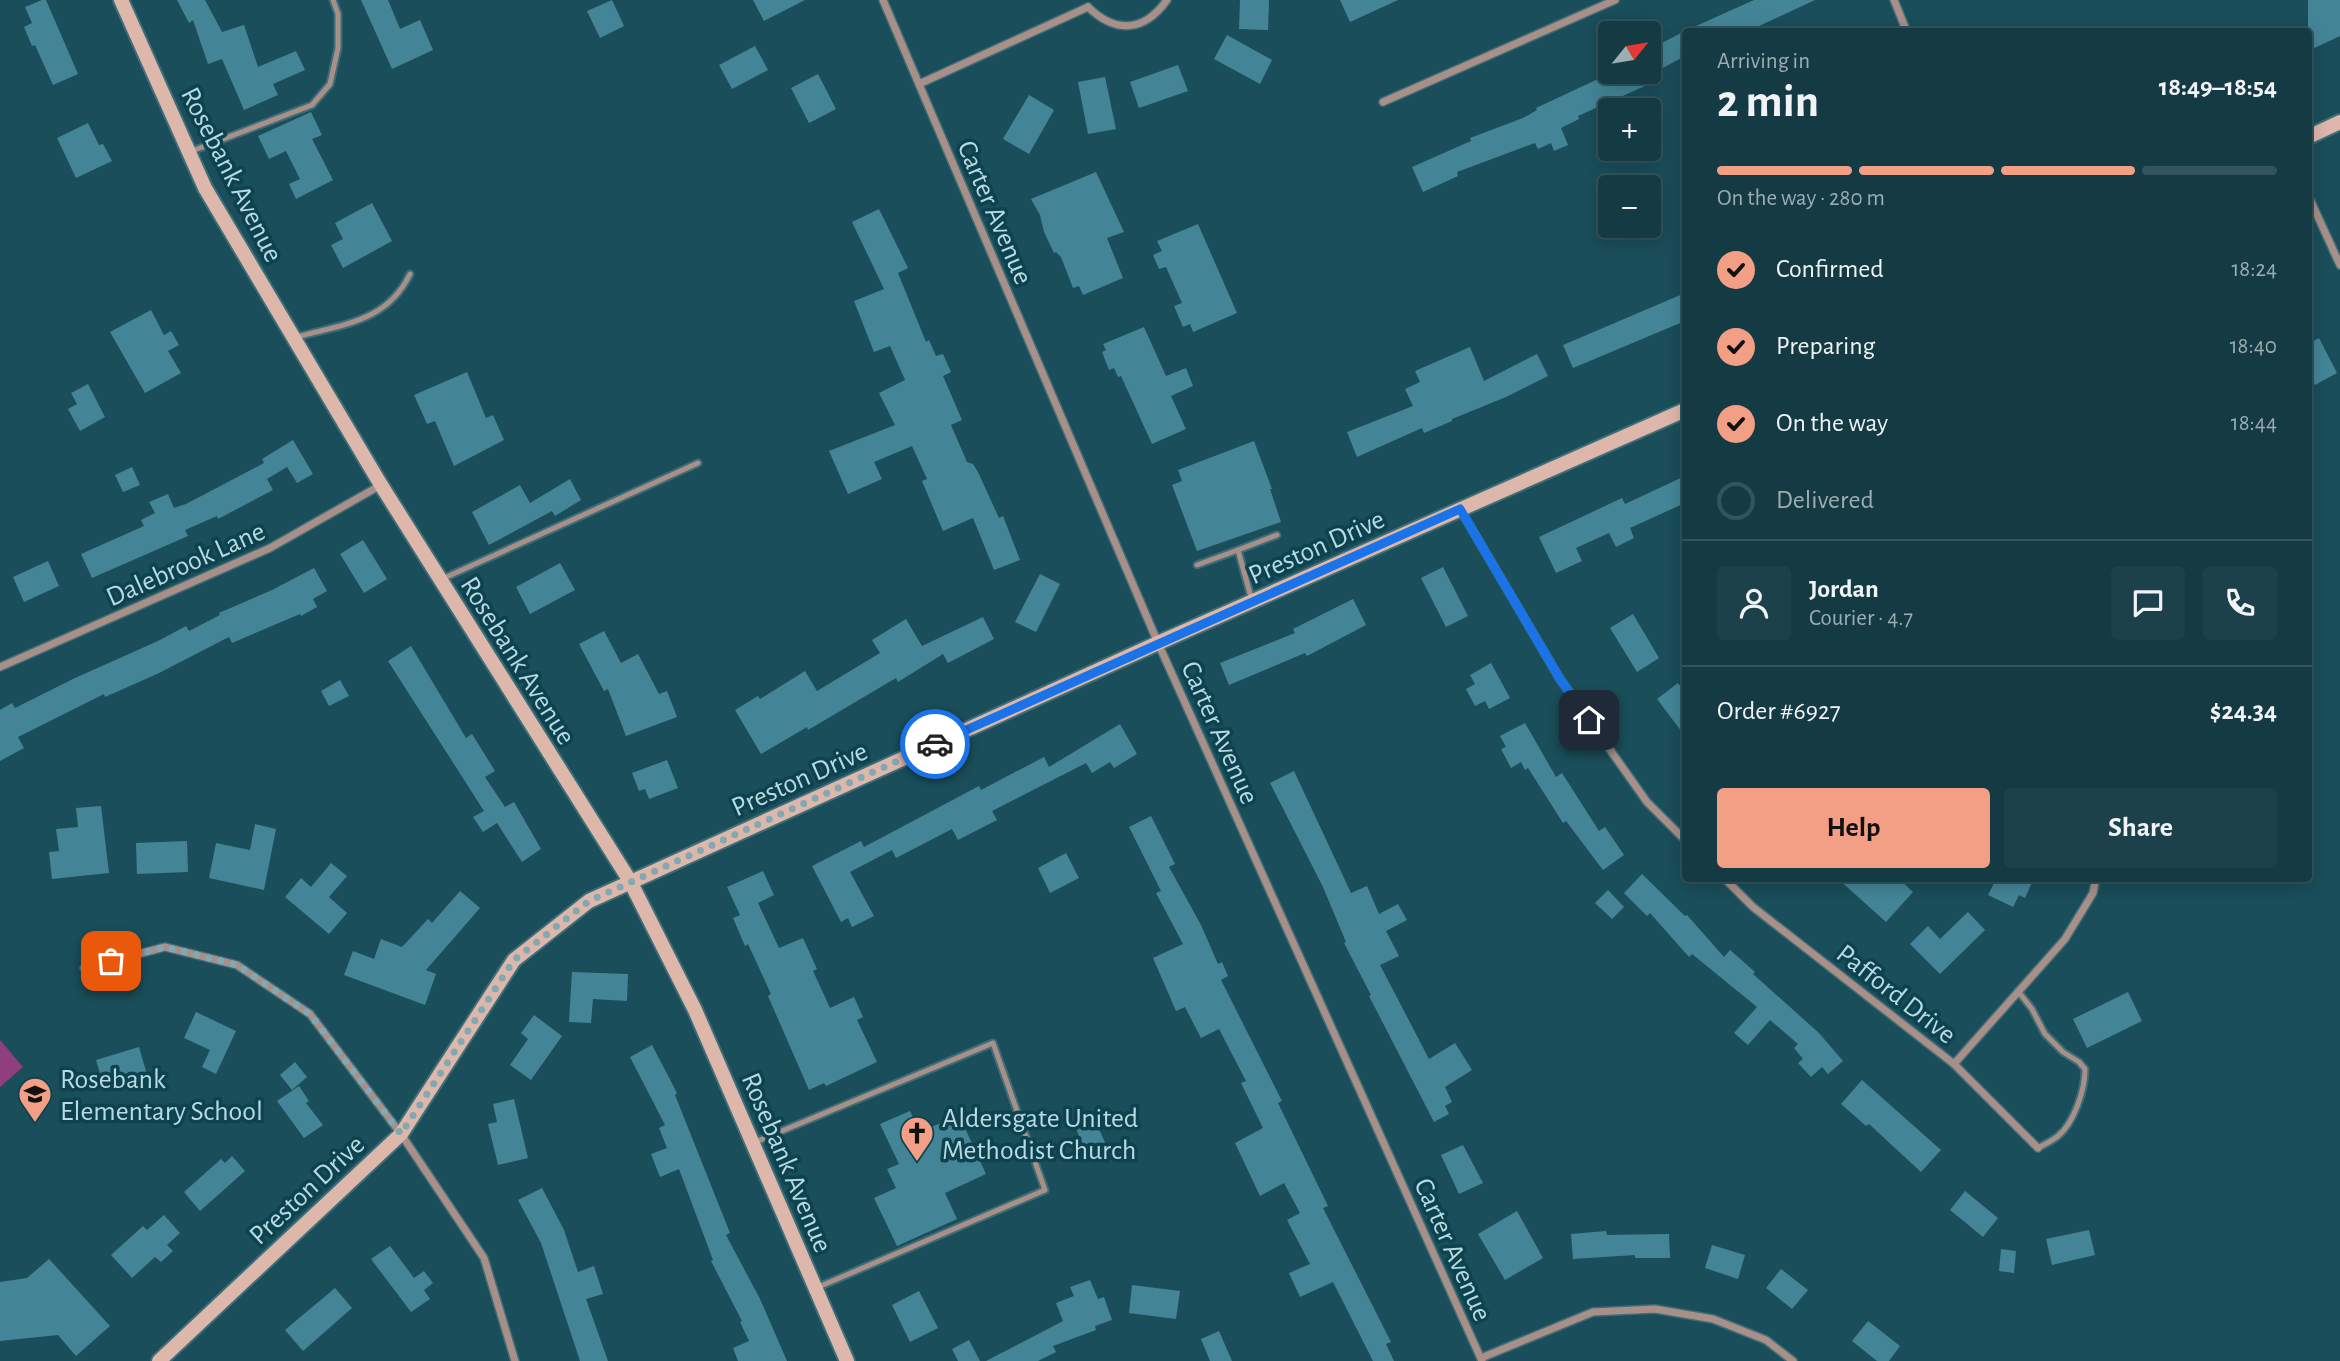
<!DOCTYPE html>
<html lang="en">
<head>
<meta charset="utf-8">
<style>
	:root { --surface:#143a44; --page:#1d414b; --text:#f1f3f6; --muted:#9dadb2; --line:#33545d; --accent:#f39f85 }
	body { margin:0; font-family:"Alegreya Sans",sans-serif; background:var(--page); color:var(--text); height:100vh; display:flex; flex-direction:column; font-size:26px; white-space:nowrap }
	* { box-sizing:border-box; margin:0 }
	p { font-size:23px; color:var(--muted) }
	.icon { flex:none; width:38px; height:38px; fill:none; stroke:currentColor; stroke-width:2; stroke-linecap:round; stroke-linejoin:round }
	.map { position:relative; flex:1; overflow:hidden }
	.sheet { position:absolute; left:1682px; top:28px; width:630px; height:854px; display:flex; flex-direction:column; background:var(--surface); border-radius:7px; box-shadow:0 4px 18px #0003,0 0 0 2px var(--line) }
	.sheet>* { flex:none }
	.needle { width:46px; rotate:60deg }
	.controls { position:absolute; left:1598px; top:21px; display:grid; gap:14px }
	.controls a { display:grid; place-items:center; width:63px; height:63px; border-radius:7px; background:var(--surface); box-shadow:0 4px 18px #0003,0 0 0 2px var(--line); font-size:35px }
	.pin { position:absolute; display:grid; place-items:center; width:60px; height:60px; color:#fff; margin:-30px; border-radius:14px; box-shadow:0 4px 10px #0006 }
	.courier { position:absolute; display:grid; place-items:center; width:70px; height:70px; margin:-35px; border:5px solid #1a73e8; border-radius:50%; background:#fff; color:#222; box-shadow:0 2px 9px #0007 }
	.overview em { font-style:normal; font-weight:700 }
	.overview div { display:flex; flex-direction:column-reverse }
	.overview { display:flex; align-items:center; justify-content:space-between; height:119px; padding:0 35px }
	h1 { font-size:46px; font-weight:700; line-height:52px }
	.bar { display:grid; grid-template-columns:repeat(4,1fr); gap:10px 7px; align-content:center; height:84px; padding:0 35px }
	.bar i { height:9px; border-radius:5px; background:var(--line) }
	.bar .on { background:var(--accent) }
	.bar p { grid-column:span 4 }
	.line { display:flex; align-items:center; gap:18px; padding:0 35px; border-top:2px solid var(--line) }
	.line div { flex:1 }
	.round { display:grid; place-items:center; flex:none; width:74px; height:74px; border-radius:7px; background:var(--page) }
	ol { padding:0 35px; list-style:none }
	li { display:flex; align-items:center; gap:21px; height:77px }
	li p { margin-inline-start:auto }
	li .icon { padding:7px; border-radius:50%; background:var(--accent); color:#111; stroke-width:4 }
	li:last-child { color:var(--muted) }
	li i { width:38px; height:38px; border:4px solid var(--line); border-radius:50% }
	.primary-button { display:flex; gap:14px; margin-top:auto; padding:14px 35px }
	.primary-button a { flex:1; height:80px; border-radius:7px; background:var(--accent); color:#111; font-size:28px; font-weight:700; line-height:80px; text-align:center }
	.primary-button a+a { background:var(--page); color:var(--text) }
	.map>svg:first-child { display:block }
	.green { fill:#903e7d }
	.building { fill:#438597 }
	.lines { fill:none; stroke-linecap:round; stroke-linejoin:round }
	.lane-casing { stroke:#3d6d78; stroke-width:9 }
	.street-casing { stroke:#3d6d78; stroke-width:10 }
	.secondary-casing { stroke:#3d6d78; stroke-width:18 }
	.lane { stroke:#a88f87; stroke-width:5 }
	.street { stroke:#a88f87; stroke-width:7 }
	.secondary { stroke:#deb7ab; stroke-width:14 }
	.done { stroke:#81a8b3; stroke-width:7; stroke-dasharray:0 12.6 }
	.route { stroke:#1a73e8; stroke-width:9 }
	.labels { text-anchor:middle; stroke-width:7; stroke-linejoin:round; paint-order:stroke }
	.street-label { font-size:28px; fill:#b9d9e3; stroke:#0c434f }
	.poi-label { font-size:28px; fill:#b9d9e3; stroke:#0c434f; text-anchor:start }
</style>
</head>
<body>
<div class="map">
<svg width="2340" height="1361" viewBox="0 0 2340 1361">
	<rect width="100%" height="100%" fill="#1a4e5a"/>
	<polygon class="green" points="0,1040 23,1067 0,1087"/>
	<g class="building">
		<polygon points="42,0 46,0 78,74 53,85 35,45 32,46 24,27 32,23 25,7"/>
		<polygon points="177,0 205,0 222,32 244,25 258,67 296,51 305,70 273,84 278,95 244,110 222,59 208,64 193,20 189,23"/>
		<polygon points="361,0 388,0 400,29 420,20 433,50 392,69"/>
		<polygon points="612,0 624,26 600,38 587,11"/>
		<polygon points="753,0 805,0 764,21"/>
		<polygon points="1240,0 1269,0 1268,30 1239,29"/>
		<polygon points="1340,0 1398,0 1350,22"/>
		<polygon points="1754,0 1815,0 1746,32 1685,32 1685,56 1659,70 1648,50 1685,31"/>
		<polygon points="2308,0 2340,0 2340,36 2308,51"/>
		<polygon points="1227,35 1272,60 1260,84 1214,59"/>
		<polygon points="755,46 768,70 732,89 719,65"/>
		<polygon points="1178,65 1188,91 1139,108 1130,82"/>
		<polygon points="1613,72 1639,72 1645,86 1578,116 1579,119 1561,128 1568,145 1554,151 1551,143 1538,149 1535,143 1457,172 1458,176 1423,192 1412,167 1471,141 1470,138 1523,118 1537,110 1536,108"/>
		<polygon points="818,74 836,109 809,123 791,88"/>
		<polygon points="1105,77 1116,129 1088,134 1078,82"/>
		<polygon points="1029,95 1054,110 1029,154 1003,139"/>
		<polygon points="311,112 322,135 312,139 333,180 296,199 289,184 300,179 286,151 269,159 258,136"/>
		<polygon points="88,123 99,145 103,144 112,161 76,178 57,138"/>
		<polygon points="1096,172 1124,232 1107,238 1123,278 1083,295 1079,286 1073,288 1061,257 1056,252 1054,253 1044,232 1040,215 1031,199"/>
		<polygon points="372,203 392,241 343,268 331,245 343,239 335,223"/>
		<polygon points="879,209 908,268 898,273 926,342 929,340 936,356 943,354 951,372 943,376 962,420 951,425 967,462 973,464 978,472 999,518 1003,516 1020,560 994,570 973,518 943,531 922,481 927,479 912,446 874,462 882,479 848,494 829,451 895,425 879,393 905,380 890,346 874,352 854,301 884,289 852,222"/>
		<polygon points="1198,224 1237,313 1193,332 1190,324 1183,327 1174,306 1182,303 1166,267 1159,269 1153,255 1162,251 1157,241"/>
		<polygon points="1685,293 1685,321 1573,368 1563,345"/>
		<polygon points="151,310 164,335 171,331 179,345 168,351 181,373 145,393 110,332"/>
		<polygon points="1144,327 1166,376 1186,368 1193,386 1171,396 1186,429 1152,444 1121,376 1118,377 1114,368 1109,370 1102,352 1106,350 1103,344"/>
		<polygon points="2319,338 2337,373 2315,385 2308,372 2308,344"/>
		<polygon points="1470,347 1484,381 1537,354 1548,376 1506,397 1452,419 1452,421 1424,433 1422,428 1357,457 1347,432 1413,406 1405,389 1420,382 1415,371"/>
		<polygon points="467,372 486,418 493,415 504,440 454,466 435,421 427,424 414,395"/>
		<polygon points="88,384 105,417 80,431 68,409 77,404 71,393"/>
		<polygon points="293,440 313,474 297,483 287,467 267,479 273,490 218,519 217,516 185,530 188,536 92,578 81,554 144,526 141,520 155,513 149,502 168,494 174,508 186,504 264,463 262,459"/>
		<polygon points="1254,441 1272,489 1270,489 1281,522 1197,551 1172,485 1182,481 1178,470"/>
		<polygon points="132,467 140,485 123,492 115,475"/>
		<polygon points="1685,476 1685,503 1630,528 1634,538 1616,547 1609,533 1576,548 1582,561 1556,573 1539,537 1622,498 1625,504"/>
		<polygon points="570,479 581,500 555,516 552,511 489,545 472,512 520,485 530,503"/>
		<polygon points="363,540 387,579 364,593 340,554"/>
		<polygon points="48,561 59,586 24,602 13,577"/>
		<polygon points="560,563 575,590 530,614 516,587"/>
		<polygon points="1443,567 1468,616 1446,627 1421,578"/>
		<polygon points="314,568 327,591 313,599 317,607 301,616 300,614 232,643 229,637 157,674 105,697 104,694 18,737 24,748 0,761 0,710 12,703 15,708 75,678 158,641 186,626 189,631 220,615 219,613 272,590"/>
		<polygon points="1040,574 1060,584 1036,632 1015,622"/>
		<polygon points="1353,599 1366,625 1307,656 1305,653 1229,685 1220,663 1295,633 1293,629"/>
		<polygon points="1633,614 1659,658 1637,672 1610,628"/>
		<polygon points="983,617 994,639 948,663 943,654 898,682 896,678 808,730 807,727 761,754 735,710 758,696 760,699 805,671 817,691 880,653 872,640 906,619 922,646"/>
		<polygon points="604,631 621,663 638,654 659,694 667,691 677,717 626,736 608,689 604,691 579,644"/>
		<polygon points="411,646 466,738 472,734 495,771 485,777 505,807 514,802 541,849 522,862 497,823 483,832 473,817 484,811 388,661"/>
		<polygon points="1491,663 1510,698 1489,709 1485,701 1475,706 1466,689 1475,684 1470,675"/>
		<polygon points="340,680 349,696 329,706 321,691"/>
		<polygon points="1678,683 1685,693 1685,736 1657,699"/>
		<polygon points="1525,723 1556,777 1562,773 1599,831 1605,827 1624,855 1603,870 1566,821 1563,823 1528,768 1525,770 1521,762 1511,768 1501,749 1506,747 1500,736"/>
		<polygon points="1120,724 1137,754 1114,768 1110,762 1092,773 1086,763 992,811 997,820 958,840 952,829 896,858 892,850 850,872 874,916 852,927 848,918 841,922 812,866 861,841 864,847 979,786 981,790 1044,757 1049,767"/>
		<polygon points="667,760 678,788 649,799 645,789 639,791 632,773"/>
		<polygon points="1294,771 1351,893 1367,886 1379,914 1398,904 1407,920 1386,931 1399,956 1380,965 1429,1059 1455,1043 1472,1070 1445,1087 1452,1102 1445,1106 1449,1114 1434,1122 1369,996 1371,995 1344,943 1346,942 1323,887 1270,783"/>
		<polygon points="101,806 109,873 52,879 49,852 59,851 56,829 78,827 76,808"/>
		<polygon points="1151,816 1175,864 1169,867 1201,925 1218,964 1222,962 1228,976 1221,980 1282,1101 1278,1103 1328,1206 1323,1208 1391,1342 1386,1344 1394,1361 1373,1361 1333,1282 1300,1297 1289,1273 1310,1264 1287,1220 1300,1213 1284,1183 1260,1196 1235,1143 1263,1128 1241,1083 1246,1081 1219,1029 1201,1038 1185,1007 1176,1011 1153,958 1183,944 1156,893 1161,891 1129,827"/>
		<polygon points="255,824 276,829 264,890 209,878 216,843 250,850"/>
		<polygon points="187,841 188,872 137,874 136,843"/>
		<polygon points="1066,853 1079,878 1050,893 1038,868"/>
		<polygon points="331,863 347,876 329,897 347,913 329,934 285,897 301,878 311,887"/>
		<polygon points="763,871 774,895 758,903 779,948 803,938 817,969 813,971 830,1008 854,997 863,1017 857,1020 877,1062 826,1086 824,1083 809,1090 768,996 771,994 748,944 745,946 733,918 740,915 727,887"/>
		<polygon points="1642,874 1685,916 1687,915 1724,957 1730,950 1755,972 1753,974 1819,1033 1843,1061 1828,1074 1822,1067 1811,1077 1798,1063 1803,1059 1794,1048 1798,1044 1770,1020 1748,1045 1734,1033 1757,1007 1692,954 1689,957 1650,913 1647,916 1624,893"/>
		<polygon points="1837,878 1898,878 1913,892 1886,922"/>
		<polygon points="1985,878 2034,878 2025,898 2019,895 2013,907 1988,895 1994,883"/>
		<polygon points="1608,890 1624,907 1612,919 1595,903"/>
		<polygon points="460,891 480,908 426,970 436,974 425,1005 344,975 353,951 374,959 381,939 402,947 428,919 432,923"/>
		<polygon points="1968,912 1985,930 1940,974 1910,944 1928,926 1940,939"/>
		<polygon points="572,972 628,974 627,1001 593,999 591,1023 569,1022"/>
		<polygon points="2128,992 2142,1021 2087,1048 2073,1019"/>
		<polygon points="196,1012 236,1031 216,1074 202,1067 210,1050 184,1038"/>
		<polygon points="534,1015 562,1036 531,1080 510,1065 528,1039 521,1033"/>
		<polygon points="652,1045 677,1093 675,1095 730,1233 726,1235 760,1299 787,1361 738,1361 733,1348 749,1341 740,1322 742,1321 711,1261 713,1260 679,1169 660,1177 651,1154 667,1148 659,1128 665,1125 630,1057"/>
		<polygon points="139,1047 148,1078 105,1090 96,1060"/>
		<polygon points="295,1062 307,1077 292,1090 280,1075"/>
		<polygon points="1862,1080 1941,1150 1921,1172 1869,1124 1866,1126 1841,1104"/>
		<polygon points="299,1086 309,1101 306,1103 323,1125 304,1138 277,1101"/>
		<polygon points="514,1099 528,1158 498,1165 488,1124 497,1122 493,1104"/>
		<polygon points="910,1111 920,1132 959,1115 986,1174 945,1193 957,1219 897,1246 874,1198 896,1188 887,1169 899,1164 880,1124"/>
		<polygon points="1094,1117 1106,1145 1086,1153 1074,1124"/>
		<polygon points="1463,1145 1483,1183 1459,1194 1441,1155"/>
		<polygon points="232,1156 245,1171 200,1211 184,1192 221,1159 225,1163"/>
		<polygon points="542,1188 564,1230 578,1272 594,1266 603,1294 586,1299 608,1361 580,1361 541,1243 518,1200"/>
		<polygon points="1965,1191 1998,1218 1983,1237 1950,1210"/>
		<polygon points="1517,1211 1543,1258 1505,1280 1478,1234"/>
		<polygon points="164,1215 180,1233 167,1245 173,1251 161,1262 155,1257 132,1278 111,1255 143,1226 147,1230"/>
		<polygon points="2089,1230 2095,1255 2052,1265 2046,1239"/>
		<polygon points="1606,1231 1607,1235 1669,1234 1670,1258 1635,1258 1635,1255 1573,1259 1571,1234"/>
		<polygon points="1712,1245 1745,1255 1738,1279 1705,1268"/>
		<polygon points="390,1246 414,1278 424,1271 433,1283 424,1290 430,1299 411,1312 371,1259"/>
		<polygon points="2001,1249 2016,1251 2014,1273 1999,1271"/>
		<polygon points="49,1259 110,1326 76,1356 58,1335 0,1341 0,1282 27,1278"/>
		<polygon points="1781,1269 1808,1290 1792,1309 1766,1288"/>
		<polygon points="1090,1280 1098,1299 1104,1297 1112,1320 1095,1326 1096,1330 1053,1346 1056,1352 1038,1361 986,1361 1063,1321 1056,1303 1074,1296 1070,1287"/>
		<polygon points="1132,1285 1180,1291 1176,1319 1129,1313"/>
		<polygon points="335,1288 352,1308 303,1351 285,1330"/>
		<polygon points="919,1291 938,1328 910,1342 892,1305"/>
		<polygon points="1868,1321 1900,1346 1889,1361 1877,1361 1852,1341"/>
		<polygon points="1219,1331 1232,1361 1210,1361 1201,1339"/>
		<polygon points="969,1340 980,1361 958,1361 952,1349"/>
	</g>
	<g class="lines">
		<defs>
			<g id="lane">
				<polyline points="192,151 312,105 330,84 338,48 338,14 333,0"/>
				<path d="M297 337C343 324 387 322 410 274"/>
				<polyline points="1197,565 1238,550"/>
				<polyline points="442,579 698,463"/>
				<polyline points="1252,601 1238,550 1277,535"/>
				<path d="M2018 991 2032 1009 2045 1034 2063 1052 2079 1062 2085 1069C2085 1090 2074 1123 2058 1136 2052 1141 2045 1144 2038 1148"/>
				<polyline points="753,1143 993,1043 1045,1190 816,1288"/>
			</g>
			<g id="street">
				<polyline points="883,0 1158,643 1482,1361"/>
				<polyline points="1894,0 1907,32"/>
				<path d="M1088 7C1116 34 1144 32 1167 0"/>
				<polyline points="919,84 1088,7"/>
				<polyline points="1383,102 1615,0"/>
				<polyline points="2308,195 2340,265"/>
				<polyline points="1460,509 1560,679 1647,802 1685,840"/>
				<polyline points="0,667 270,548 381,485"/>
				<polyline points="1724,878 1753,907 1954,1064 2038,1148"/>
				<polyline points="84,968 165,947 237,965 310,1014 401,1134 484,1258 515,1361"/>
				<polyline points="1954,1064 2065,939 2093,893 2096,878"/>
				<polyline points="1481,1358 1593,1312 1655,1309 1713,1319 1766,1340 1793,1361"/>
			</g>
			<g id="secondary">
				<polyline points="121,0 205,188 381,485 630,881 695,1010 847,1361"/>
				<polyline points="2308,137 2340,122"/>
				<polyline points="159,1361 401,1134 514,960 589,901 1158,643 1685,410"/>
			</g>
		</defs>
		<use href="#lane" class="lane-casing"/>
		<use href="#street" class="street-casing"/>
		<use href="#secondary" class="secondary-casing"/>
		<use href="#lane" class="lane"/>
		<use href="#street" class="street"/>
		<use href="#secondary" class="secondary"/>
	</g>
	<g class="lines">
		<polyline class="done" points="111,961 165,947 237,965 310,1014 401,1134 514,960 589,901 935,744"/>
		<polyline class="route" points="935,744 1460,509 1560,679 1589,720"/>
	</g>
	<defs>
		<symbol id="school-pin" viewBox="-11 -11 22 30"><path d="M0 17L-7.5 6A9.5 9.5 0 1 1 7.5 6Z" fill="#f39f85" stroke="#0c434f"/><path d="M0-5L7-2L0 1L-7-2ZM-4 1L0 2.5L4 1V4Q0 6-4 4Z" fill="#111"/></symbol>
		<symbol id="church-pin" viewBox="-11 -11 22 30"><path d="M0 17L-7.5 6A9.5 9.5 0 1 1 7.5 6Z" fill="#f39f85" stroke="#0c434f"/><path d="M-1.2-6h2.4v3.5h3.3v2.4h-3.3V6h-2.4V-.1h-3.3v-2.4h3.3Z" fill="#111"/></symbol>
	</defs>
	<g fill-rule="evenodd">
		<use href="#school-pin" x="16" y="1075" width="38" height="52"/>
		<use href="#church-pin" x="898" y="1114" width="38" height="52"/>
	</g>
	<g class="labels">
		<g class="street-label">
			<text transform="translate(233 174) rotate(63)" y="10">Rosebank Avenue</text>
			<text transform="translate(996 212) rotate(67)" y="10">Carter Avenue</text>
			<text transform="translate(1316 546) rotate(-24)" y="10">Preston Drive</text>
			<text transform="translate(185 563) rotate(-24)" y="10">Dalebrook Lane</text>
			<text transform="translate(519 660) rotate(58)" y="10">Rosebank Avenue</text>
			<text transform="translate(1221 732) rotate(66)" y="10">Carter Avenue</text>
			<text transform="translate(799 778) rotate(-24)" y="10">Preston Drive</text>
			<text transform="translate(1897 993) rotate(38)" y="10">Pafford Drive</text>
			<text transform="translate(788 1162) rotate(67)" y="10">Rosebank Avenue</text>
			<text transform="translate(306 1189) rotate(-43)" y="10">Preston Drive</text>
			<text transform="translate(1454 1249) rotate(66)" y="10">Carter Avenue</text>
		</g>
		<g class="poi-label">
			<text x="60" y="1088">Rosebank<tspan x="60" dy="32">Elementary School</tspan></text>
			<text x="942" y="1127">Aldersgate United<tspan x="942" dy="32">Methodist Church</tspan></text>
		</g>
	</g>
</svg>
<div class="controls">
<a><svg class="needle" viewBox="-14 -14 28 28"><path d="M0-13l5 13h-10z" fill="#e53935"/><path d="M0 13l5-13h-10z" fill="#9dadb2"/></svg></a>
<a>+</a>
<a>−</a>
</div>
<div class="pin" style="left:111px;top:961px;background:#ea580c"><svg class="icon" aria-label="bag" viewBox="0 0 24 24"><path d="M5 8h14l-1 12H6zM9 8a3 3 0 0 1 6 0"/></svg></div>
<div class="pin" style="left:1589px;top:720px;background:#1f2937"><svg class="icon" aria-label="home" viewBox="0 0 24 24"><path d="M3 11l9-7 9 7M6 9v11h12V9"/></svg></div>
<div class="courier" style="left:935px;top:744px"><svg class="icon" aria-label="car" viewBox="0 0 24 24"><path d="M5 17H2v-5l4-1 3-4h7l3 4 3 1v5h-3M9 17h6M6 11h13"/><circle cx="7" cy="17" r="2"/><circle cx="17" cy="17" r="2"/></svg></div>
<section class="sheet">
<div class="overview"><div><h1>2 min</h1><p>Arriving in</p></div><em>18:49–18:54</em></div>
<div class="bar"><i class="on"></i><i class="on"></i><i class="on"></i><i></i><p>On the way · 280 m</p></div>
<ol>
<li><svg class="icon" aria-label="check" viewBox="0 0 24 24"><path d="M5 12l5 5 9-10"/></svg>Confirmed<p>18:24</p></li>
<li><svg class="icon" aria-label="check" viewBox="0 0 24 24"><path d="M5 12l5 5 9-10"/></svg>Preparing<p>18:40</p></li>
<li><svg class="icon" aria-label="check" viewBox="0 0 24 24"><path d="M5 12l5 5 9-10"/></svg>On the way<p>18:44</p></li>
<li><i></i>Delivered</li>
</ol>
<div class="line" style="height:126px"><a class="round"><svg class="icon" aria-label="person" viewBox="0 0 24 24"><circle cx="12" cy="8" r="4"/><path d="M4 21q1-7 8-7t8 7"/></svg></a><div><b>Jordan</b><p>Courier · 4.7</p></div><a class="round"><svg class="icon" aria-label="chat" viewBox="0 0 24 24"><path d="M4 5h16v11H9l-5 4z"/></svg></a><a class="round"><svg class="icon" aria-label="phone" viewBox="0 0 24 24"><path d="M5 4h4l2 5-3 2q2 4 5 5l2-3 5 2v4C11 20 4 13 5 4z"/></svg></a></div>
<div class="line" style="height:91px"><div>Order #6927</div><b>$24.34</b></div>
<div class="primary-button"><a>Help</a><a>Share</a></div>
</section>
</div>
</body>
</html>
